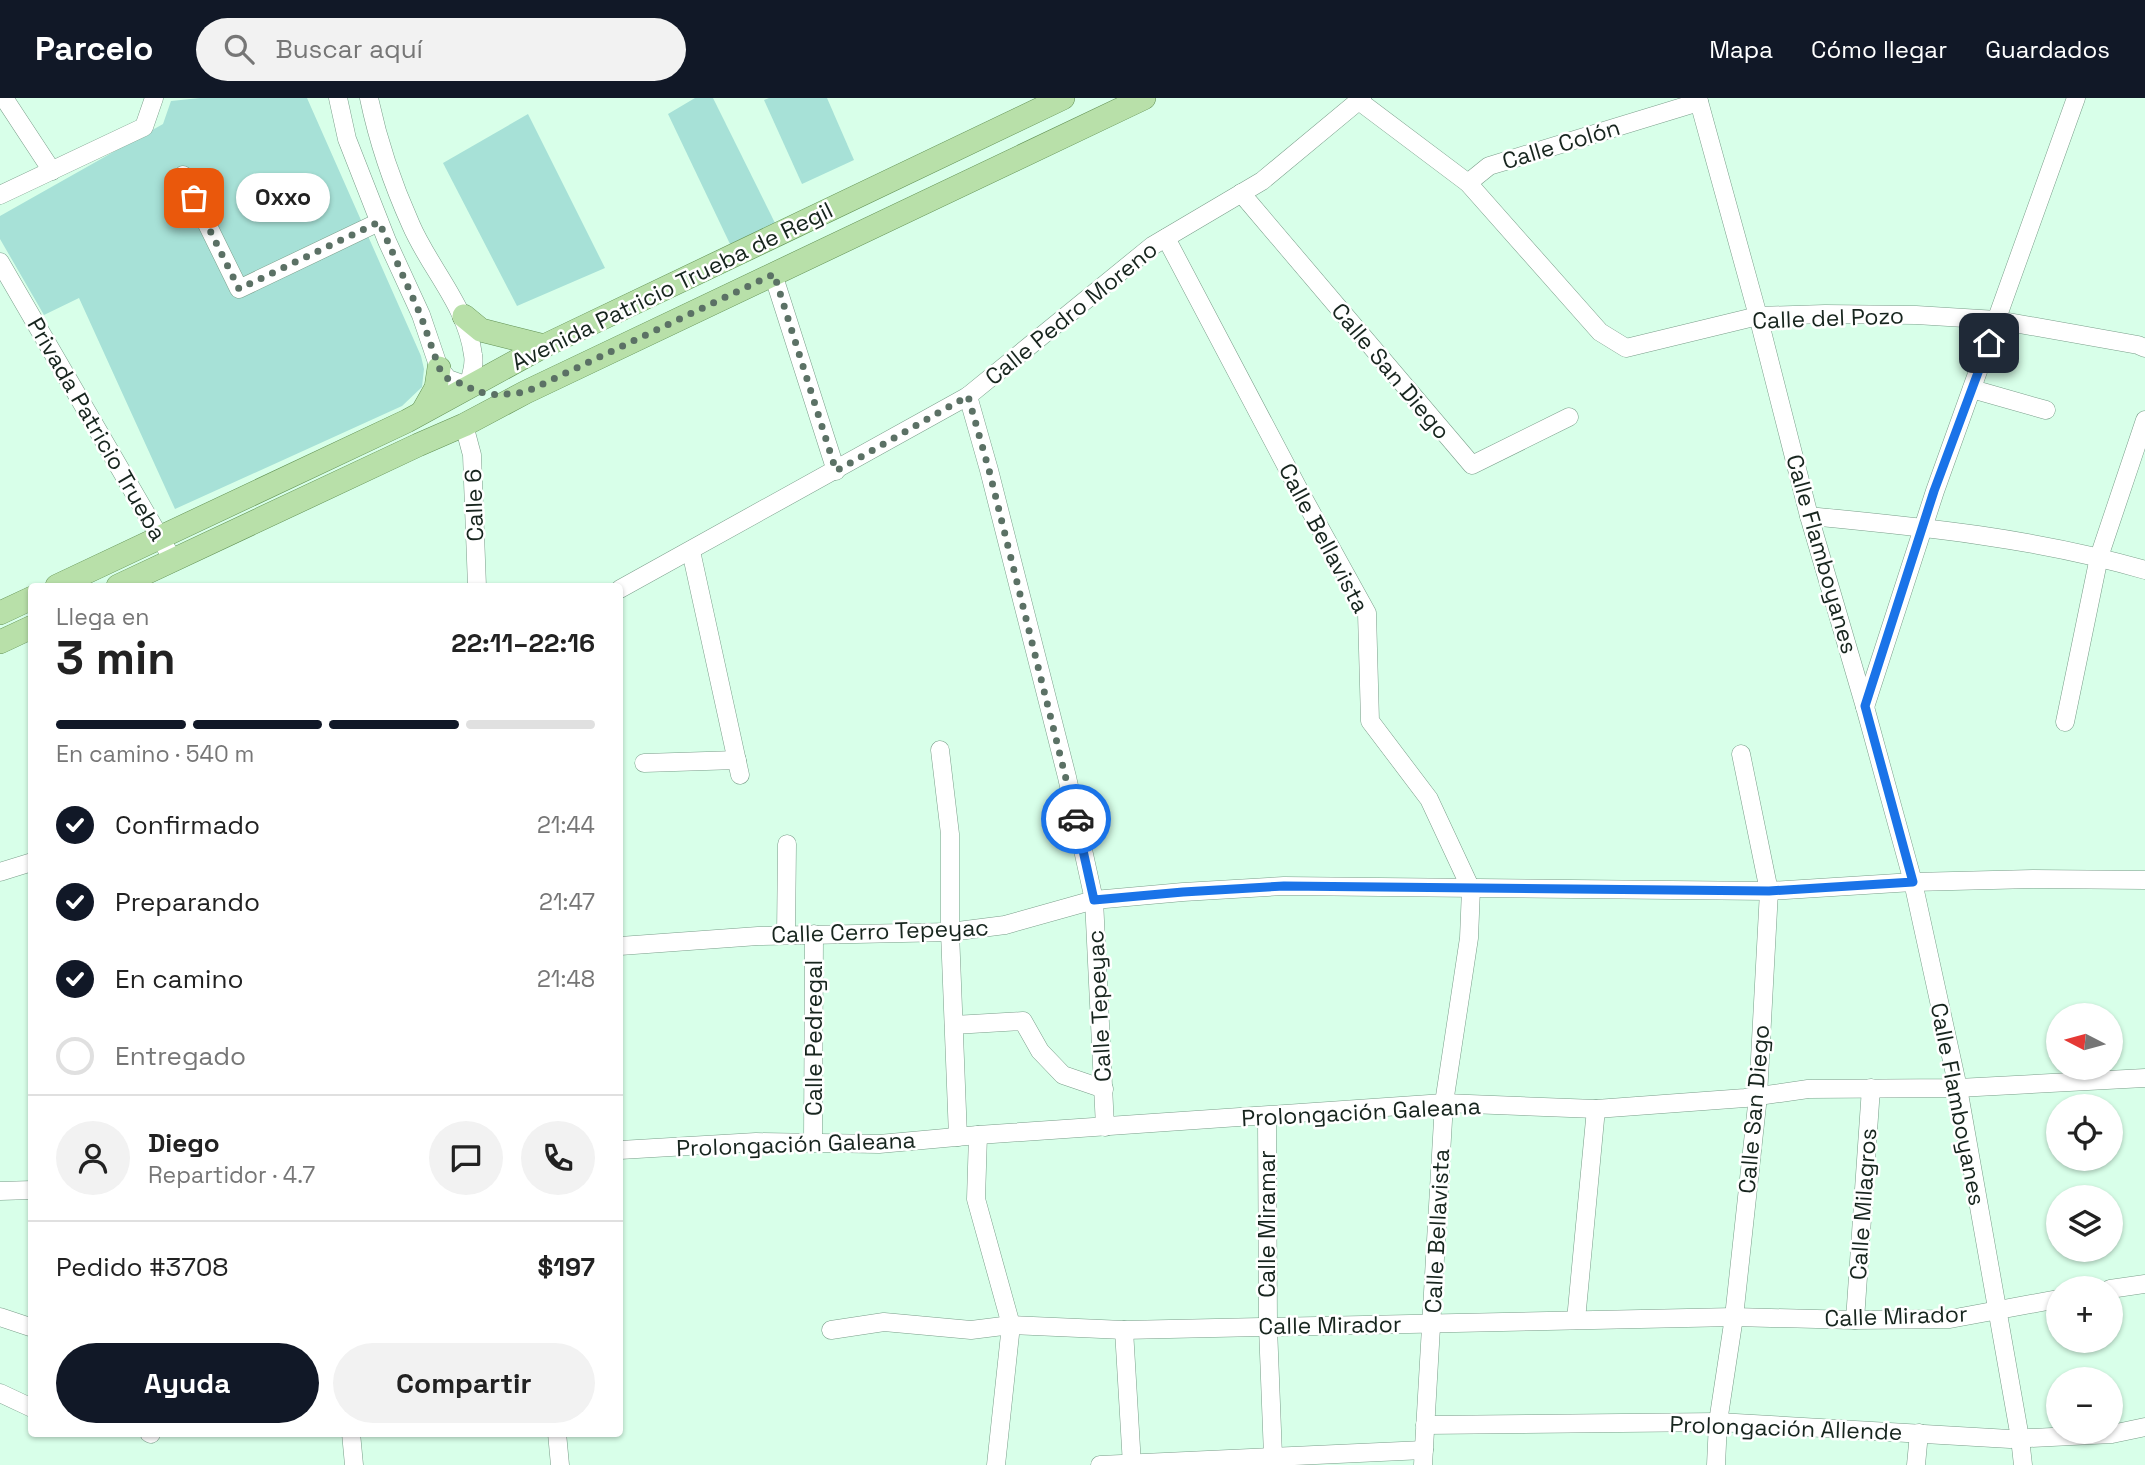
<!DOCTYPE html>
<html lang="es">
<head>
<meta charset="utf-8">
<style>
	:root { --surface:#fff; --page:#f2f2f2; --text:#222; --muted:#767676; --line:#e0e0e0; --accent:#111827 }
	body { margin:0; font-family:"Space Grotesk",sans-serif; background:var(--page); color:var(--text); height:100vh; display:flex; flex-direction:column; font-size:26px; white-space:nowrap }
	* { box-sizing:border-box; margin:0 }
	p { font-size:23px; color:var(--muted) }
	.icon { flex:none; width:38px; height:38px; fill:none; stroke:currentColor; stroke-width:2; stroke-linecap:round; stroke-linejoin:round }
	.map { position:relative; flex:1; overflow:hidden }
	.drawer { position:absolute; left:28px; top:485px; width:595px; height:854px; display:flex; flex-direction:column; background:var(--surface); border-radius:7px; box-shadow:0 2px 5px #0004 }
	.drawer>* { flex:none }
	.needle { width:46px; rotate:276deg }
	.controls { position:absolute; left:2046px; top:905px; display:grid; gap:14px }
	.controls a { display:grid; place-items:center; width:77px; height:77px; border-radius:50%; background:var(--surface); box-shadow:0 2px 5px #0004; font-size:35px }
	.pin { position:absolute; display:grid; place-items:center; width:60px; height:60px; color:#fff; margin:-30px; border-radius:14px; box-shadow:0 4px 10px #0006 }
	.courier { position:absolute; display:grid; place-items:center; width:70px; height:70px; margin:-35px; border:5px solid #1a73e8; border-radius:50%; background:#fff; color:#222; box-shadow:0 2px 9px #0007 }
	.bubble { position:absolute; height:49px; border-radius:24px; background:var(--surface); box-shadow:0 2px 5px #0004; font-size:23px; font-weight:800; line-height:49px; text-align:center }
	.head em { font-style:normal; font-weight:800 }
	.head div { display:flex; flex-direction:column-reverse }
	.head { display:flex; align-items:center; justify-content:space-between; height:119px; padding:0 28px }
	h1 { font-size:46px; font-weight:800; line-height:52px }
	.bar { display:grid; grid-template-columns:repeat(4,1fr); gap:10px 7px; align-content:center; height:84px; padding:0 28px }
	.bar i { height:9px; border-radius:5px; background:var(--line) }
	.bar .active { background:var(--accent) }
	.bar p { grid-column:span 4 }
	.line { display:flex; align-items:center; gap:18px; padding:0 28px; border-top:2px solid var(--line) }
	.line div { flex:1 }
	.round { display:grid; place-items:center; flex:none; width:74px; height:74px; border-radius:37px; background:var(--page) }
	ol { padding:0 28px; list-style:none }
	li { display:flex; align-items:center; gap:21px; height:77px }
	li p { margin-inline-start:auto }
	li .icon { padding:7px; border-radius:50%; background:var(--accent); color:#fff; stroke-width:4 }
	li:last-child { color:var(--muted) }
	li i { width:38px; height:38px; border:4px solid var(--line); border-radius:50% }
	.action { display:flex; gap:14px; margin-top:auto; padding:14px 28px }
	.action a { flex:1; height:80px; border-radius:42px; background:var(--accent); color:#fff; font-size:28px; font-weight:800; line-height:80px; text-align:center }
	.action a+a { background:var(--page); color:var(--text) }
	header { display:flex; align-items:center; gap:42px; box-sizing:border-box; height:98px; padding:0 35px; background:var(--accent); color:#fff }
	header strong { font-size:33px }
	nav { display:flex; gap:38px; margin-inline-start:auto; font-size:24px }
	.search { width:490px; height:63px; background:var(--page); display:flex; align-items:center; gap:18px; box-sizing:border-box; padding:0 24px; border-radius:38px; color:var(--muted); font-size:26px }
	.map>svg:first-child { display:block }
	.building { fill:#a7e1d7 }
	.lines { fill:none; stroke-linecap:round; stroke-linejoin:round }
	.minor-casing { stroke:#7a9e8a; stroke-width:19 }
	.major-casing { stroke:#619153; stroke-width:24 }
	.minor { stroke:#fff; stroke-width:18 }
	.major { stroke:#b8e0a9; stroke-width:23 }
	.done { stroke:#5b7165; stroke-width:7; stroke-dasharray:0 12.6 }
	.route { stroke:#1a73e8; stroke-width:9 }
	.labels { text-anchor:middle; stroke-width:5; stroke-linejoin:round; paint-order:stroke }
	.street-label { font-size:23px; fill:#17251e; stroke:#fff }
</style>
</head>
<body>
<header>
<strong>Parcelo</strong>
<div class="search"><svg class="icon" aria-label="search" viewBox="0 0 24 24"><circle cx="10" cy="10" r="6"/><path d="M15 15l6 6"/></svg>Buscar aquí</div>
<nav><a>Mapa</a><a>Cómo llegar</a><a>Guardados</a></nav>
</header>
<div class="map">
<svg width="2145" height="1367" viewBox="0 0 2145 1367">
	<rect width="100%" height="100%" fill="#d8ffe9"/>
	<g class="building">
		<polygon points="200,0 307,0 421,258 424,271 422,289 402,308 175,411 79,200 44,217 0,141 0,118 163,26 171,3"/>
		<polygon points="695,0 713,0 775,125 730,146 668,16"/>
		<polygon points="769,0 827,0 854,62 802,86 764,2"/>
		<polygon points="528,16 605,170 517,208 443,65"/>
	</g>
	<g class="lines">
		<defs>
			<g id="minor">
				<polyline points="4,0 52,73"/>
				<path d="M338 0 347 41 387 143 421 217 439 270 448 281 468 288C471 278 475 267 473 257 467 208 430 171 411 127 393 87 378 43 369 0"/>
				<polyline points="1698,0 1758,218 1809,418 1865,609 1913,784 1958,990 2020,1340 2023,1367"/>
				<polyline points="1359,3 1468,85 1600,234 1626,250 1758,218 1825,216 1916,217 1997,222 2138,247 2145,250"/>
				<polyline points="183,77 239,191 379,124"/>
				<polyline points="1468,85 1489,68 1699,4"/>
				<polyline points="1241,95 1472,367 1569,319"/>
				<polyline points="0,97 144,29 154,0"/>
				<polyline points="1166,140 1300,394 1367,515 1370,623 1429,701 1471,791 1469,840 1444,1005 1423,1367"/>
				<polyline points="0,164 173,462"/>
				<polyline points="773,176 836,373"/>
				<polyline points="1972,291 2046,312"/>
				<polyline points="968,298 989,372 1067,679 1094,802 1105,1029"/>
				<polyline points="464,327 472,357 477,488"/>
				<path d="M1809 418C1922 429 2036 440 2145 472"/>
				<polyline points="691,453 740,677"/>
				<polyline points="620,491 968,298 1152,148 1262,83 1362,0"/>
				<polyline points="1865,609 1935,393 2076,0"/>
				<polyline points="2065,624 2099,459 2145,322"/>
				<polyline points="940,652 950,736 950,834 958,1039"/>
				<polyline points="644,665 737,662"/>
				<polyline points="0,774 32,764"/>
				<polyline points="786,837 787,746"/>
				<polyline points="620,848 758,838 950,834 1005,827 1094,802 1183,794 1284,788 1769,793 1913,784 2033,781 2145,782"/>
				<polyline points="954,927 1023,923 1040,953 1063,977 1104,991"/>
				<polyline points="1267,1019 1268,1229 1273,1358"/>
				<polyline points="978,1037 976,1101 1011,1227 996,1367"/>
				<polyline points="813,1045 814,836"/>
				<polyline points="620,1052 756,1044 879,1046 978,1037 1444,1005 1596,1011 1745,1000 1808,991 1958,990 2145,980"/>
				<polyline points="0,1093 32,1092"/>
				<polyline points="2110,1191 2145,1186"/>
				<polyline points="0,1219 30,1229"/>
				<polyline points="1576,1222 1596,1011"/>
				<polyline points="1855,1222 1871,990"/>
				<polyline points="831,1232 884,1224 971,1232 1011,1227 1124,1232 1734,1219 1855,1222 1950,1221 2058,1201"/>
				<polyline points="1124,1232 1132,1367"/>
				<polyline points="0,1295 32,1310"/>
				<polyline points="1425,1327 1718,1324 2010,1341 2112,1336 2145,1329"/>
				<polyline points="149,1335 151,1336"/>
				<polyline points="351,1335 354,1367"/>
				<polyline points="557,1335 560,1367"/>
				<polyline points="1100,1367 1424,1352"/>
				<polyline points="1716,1367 1718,1324 1734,1219 1758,998 1769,793 1741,656"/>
				<polyline points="1916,1367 1919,1335"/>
			</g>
			<g id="major">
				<polyline points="464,218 481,232 544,248"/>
				<polyline points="423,313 436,290 439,270"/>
				<polyline points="57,488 407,323 544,248 1063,0"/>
				<polyline points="118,488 418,347 464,327 526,294 1144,0"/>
				<polyline points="0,515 32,500"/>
				<polyline points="0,544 32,529"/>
			</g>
		</defs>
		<use href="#minor" class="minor-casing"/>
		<use href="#major" class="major-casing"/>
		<use href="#minor" class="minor"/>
		<use href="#major" class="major"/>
	</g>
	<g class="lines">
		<polyline class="done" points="194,100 239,191 379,124 421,218 439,270 448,281 468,288 474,293 497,297 526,294 774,176 836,373 968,298 989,372 1076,721"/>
		<polyline class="route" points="1076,721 1094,802 1183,794 1284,788 1769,793 1913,784 1865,608 1934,393 1989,245"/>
	</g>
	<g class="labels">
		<g class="street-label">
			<text transform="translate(1561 46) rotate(-17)" y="8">Calle Colón</text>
			<text transform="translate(672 188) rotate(-26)" y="8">Avenida Patricio Trueba de Regil</text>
			<text transform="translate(1071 215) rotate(-39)" y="8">Calle Pedro Moreno</text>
			<text transform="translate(1828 220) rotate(-2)" y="8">Calle del Pozo</text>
			<text transform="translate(1391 273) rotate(50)" y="8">Calle San Diego</text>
			<text transform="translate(97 331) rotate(60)" y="8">Privada Patricio Trueba</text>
			<text transform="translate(474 407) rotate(-92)" y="8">Calle 6</text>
			<text transform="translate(1324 440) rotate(62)" y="8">Calle Bellavista</text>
			<text transform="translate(1822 456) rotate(74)" y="8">Calle Flamboyanes</text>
			<text transform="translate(880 833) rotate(-2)" y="8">Calle Cerro Tepeyac</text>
			<text transform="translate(1099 908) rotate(-93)" y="8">Calle Tepeyac</text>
			<text transform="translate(814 940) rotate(-90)" y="8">Calle Pedregal</text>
			<text transform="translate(1958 1006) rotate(79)" y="8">Calle Flamboyanes</text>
			<text transform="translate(1754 1011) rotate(-85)" y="8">Calle San Diego</text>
			<text transform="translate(1361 1014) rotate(-3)" y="8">Prolongación Galeana</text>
			<text transform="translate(796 1046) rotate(-2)" y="8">Prolongación Galeana</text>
			<text transform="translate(1863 1106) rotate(-86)" y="8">Calle Milagros</text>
			<text transform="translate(1267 1126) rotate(-90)" y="8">Calle Miramar</text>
			<text transform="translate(1437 1133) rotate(-87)" y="8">Calle Bellavista</text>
			<text transform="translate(1896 1218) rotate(-2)" y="8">Calle Mirador</text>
			<text transform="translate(1330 1227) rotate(-1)" y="8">Calle Mirador</text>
			<text transform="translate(1786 1330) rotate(2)" y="8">Prolongación Allende</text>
		</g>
	</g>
</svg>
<div class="controls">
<a><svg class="needle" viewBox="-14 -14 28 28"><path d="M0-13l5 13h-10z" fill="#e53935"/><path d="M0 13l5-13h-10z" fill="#767676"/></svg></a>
<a><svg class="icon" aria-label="locate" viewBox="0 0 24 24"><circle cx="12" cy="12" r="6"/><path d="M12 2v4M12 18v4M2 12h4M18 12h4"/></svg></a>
<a><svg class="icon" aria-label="layers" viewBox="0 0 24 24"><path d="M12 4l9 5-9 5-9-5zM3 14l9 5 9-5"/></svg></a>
<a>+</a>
<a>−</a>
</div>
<div class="pin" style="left:194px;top:100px;background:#ea580c"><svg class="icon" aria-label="bag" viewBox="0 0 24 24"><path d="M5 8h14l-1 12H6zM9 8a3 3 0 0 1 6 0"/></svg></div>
<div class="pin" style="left:1989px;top:245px;background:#1f2937"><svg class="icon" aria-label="home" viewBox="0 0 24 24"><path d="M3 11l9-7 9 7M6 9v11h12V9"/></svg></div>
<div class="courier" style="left:1076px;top:721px"><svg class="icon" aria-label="car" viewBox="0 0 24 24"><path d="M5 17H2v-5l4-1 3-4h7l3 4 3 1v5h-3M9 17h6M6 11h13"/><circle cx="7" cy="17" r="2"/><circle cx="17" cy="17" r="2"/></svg></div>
<div class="bubble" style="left:236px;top:75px;width:94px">Oxxo</div>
<section class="drawer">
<div class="head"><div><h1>3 min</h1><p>Llega en</p></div><em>22:11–22:16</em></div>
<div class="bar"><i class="active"></i><i class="active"></i><i class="active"></i><i></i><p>En camino · 540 m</p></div>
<ol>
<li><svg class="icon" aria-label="check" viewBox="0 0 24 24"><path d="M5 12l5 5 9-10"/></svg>Confirmado<p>21:44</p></li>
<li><svg class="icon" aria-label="check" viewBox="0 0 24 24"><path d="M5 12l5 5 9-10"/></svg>Preparando<p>21:47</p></li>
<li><svg class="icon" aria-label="check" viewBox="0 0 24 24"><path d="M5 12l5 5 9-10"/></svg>En camino<p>21:48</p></li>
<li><i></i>Entregado</li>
</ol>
<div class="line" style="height:126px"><a class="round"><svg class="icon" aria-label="person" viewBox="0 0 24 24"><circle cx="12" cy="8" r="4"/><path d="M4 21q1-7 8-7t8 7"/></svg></a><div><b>Diego</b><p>Repartidor · 4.7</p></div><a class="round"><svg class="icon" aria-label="chat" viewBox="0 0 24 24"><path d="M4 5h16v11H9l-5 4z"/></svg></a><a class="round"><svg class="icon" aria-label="phone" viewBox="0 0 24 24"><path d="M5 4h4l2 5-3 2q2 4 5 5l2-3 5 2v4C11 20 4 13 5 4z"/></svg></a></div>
<div class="line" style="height:91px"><div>Pedido #3708</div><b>$197</b></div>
<div class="action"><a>Ayuda</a><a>Compartir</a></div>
</section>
</div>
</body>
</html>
